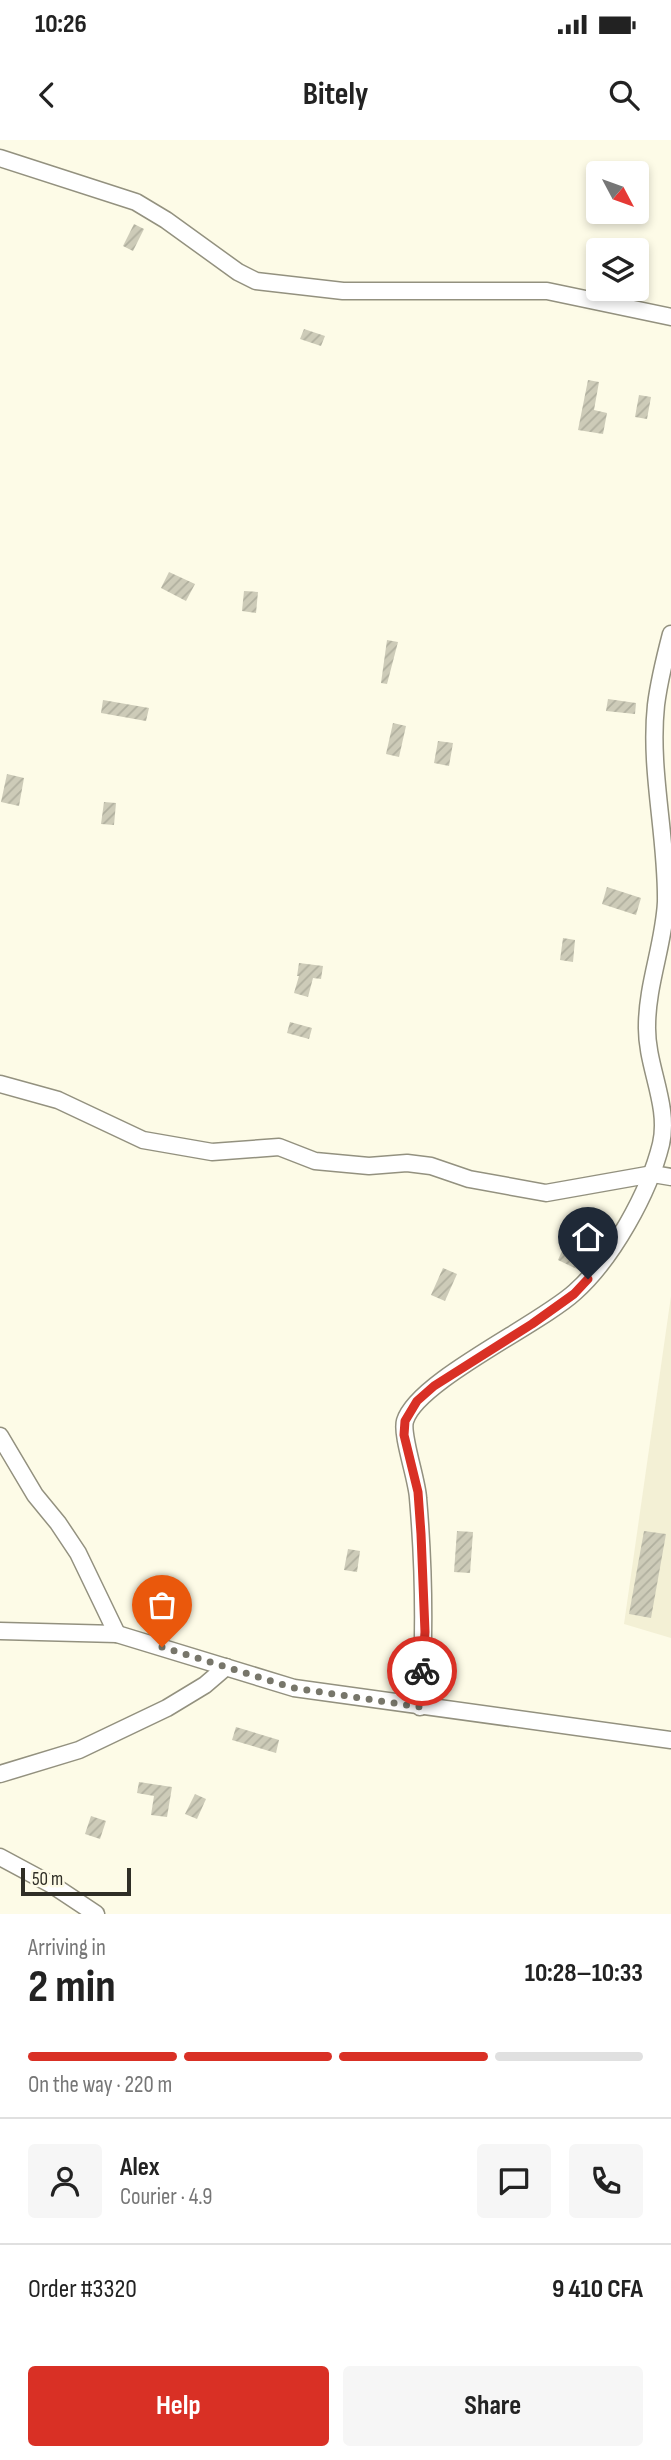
<!DOCTYPE html>
<html lang="en">
<head>
<meta charset="utf-8">
<style>
	:root { --surface:#fff; --page:#f6f6f6; --text:#222; --muted:#767676; --line:#e0e0e0; --accent:#d93025 }
	body { margin:0; font-family:"Sofia Sans Condensed",sans-serif; background:var(--page); color:var(--text); height:100vh; display:flex; flex-direction:column; font-size:26px; white-space:nowrap }
	* { box-sizing:border-box; margin:0 }
	p { font-size:23px; color:var(--muted) }
	.icon { flex:none; width:38px; height:38px; fill:none; stroke:currentColor; stroke-width:2; stroke-linecap:round; stroke-linejoin:round }
	.map { position:relative; height:1774px; overflow:hidden }
	.details { display:flex; flex-direction:column; background:var(--surface); flex:1 }
	.details>* { flex:none }
	.needle { width:46px; rotate:131deg }
	.buttons { position:absolute; left:586px; top:21px; display:grid; gap:14px }
	.buttons a { display:grid; place-items:center; width:63px; height:63px; border-radius:7px; background:var(--surface); box-shadow:0 4px 10px #0003; font-size:35px }
	.scale { position:absolute; left:21px; bottom:18px; width:110px; box-sizing:border-box; padding-left:7px; border:4px solid #2f2e26; border-top:0; font-size:19px; line-height:24px; white-space:nowrap; color:#2f2e26; -webkit-text-stroke:5px #fdfbe7; paint-order:stroke }
	.pin { position:absolute; display:grid; place-items:center; width:60px; height:60px; color:#fff; margin:-72px -30px; border-radius:50% 50% 50% 0; rotate:-45deg; box-shadow:0 0 7px #0007 }
	.pin .icon { rotate:45deg }
	.courier { position:absolute; display:grid; place-items:center; width:70px; height:70px; margin:-35px; border:5px solid #d93025; border-radius:50%; background:#fff; color:#222; box-shadow:0 2px 9px #0007 }
	.head em { font-style:normal; font-weight:700 }
	.head div { display:flex; flex-direction:column-reverse }
	.head { display:flex; align-items:center; justify-content:space-between; height:119px; padding:0 28px }
	h1 { font-size:46px; font-weight:700; line-height:52px }
	.bar { display:grid; grid-template-columns:repeat(4,1fr); gap:10px 7px; align-content:center; height:84px; padding:0 28px }
	.bar i { height:9px; border-radius:5px; background:var(--line) }
	.bar .selected { background:var(--accent) }
	.bar p { grid-column:span 4 }
	.line { display:flex; align-items:center; gap:18px; padding:0 28px; border-top:2px solid var(--line) }
	.line div { flex:1 }
	.round { display:grid; place-items:center; flex:none; width:74px; height:74px; border-radius:7px; background:var(--page) }
	.cta { display:flex; gap:14px; margin-top:auto; padding:14px 28px }
	.cta a { flex:1; height:80px; border-radius:7px; background:var(--accent); color:#fff; font-size:28px; font-weight:700; line-height:80px; text-align:center }
	.cta a+a { background:var(--page); color:var(--text) }
	.status { display:flex; justify-content:space-between; align-items:center; height:49px; padding:0 35px; background:var(--surface); direction:ltr }
	.status svg { height:19px; fill:currentColor }
	header { display:flex; justify-content:space-between; align-items:center; height:91px; padding:0 28px; background:var(--surface); font-size:32px; font-weight:700 }
	.map>svg:first-child { display:block }
	.built { fill:#f3f0d5 }
	.building { fill:url(#building-hatch) }
	.lines { fill:none; stroke-linecap:round; stroke-linejoin:round }
	.minor-casing { stroke:#93917f; stroke-width:19 }
	.minor { stroke:#fff; stroke-width:16 }
	.done { stroke:#77766a; stroke-width:7; stroke-dasharray:0 12.6 }
	.route { stroke:#d93025; stroke-width:9 }
</style>
</head>
<body>
<div class="status"><b>10:26</b><svg viewBox="0 0 49 12"><path d="M0 12V9h3v3zM5 12V6h3v6zM10 12V3h3v9zM15 12V0h3v12zM26 1h20v11H26zM47 4h2v5h-2z"/></svg></div>
<header><svg class="icon" aria-label="back" viewBox="0 0 24 24"><path d="M15 5l-7 7 7 7"/></svg>Bitely<svg class="icon" aria-label="search" viewBox="0 0 24 24"><circle cx="10" cy="10" r="6"/><path d="M15 15l6 6"/></svg></header>
<div class="map">
<svg width="671" height="1774" viewBox="0 0 671 1774">
	<defs>
		<pattern id="building-hatch" width="6" height="6" patternUnits="userSpaceOnUse" patternTransform="scale(1.75)"><rect width="6" height="6" fill="#cdcbb8"/><path d="M-1 1l2-2M0 6l6-6M5 7l2-2" fill="none" stroke="#b0af9e"/></pattern>
	</defs>
	<rect width="100%" height="100%" fill="#fdfbe7"/>
	<polygon class="built" points="671,1156 671,1498 624,1484"/>
	<g class="building">
		<polygon points="134,84 144,89 133,111 123,106"/>
		<polygon points="304,189 325,196 321,206 300,199"/>
		<polygon points="588,240 599,242 594,270 607,273 603,294 578,290"/>
		<polygon points="639,255 651,257 647,279 635,277"/>
		<polygon points="169,432 195,444 186,461 161,448"/>
		<polygon points="244,451 258,452 256,473 242,471"/>
		<polygon points="387,500 398,502 387,544 381,543"/>
		<polygon points="608,559 636,563 635,574 606,571"/>
		<polygon points="103,560 149,568 146,581 101,573"/>
		<polygon points="393,583 406,586 399,617 386,614"/>
		<polygon points="438,601 453,603 449,626 434,623"/>
		<polygon points="7,634 24,638 19,666 1,662"/>
		<polygon points="104,662 116,663 114,685 101,684"/>
		<polygon points="607,747 641,758 636,775 602,764"/>
		<polygon points="563,798 575,800 573,822 560,820"/>
		<polygon points="299,823 323,826 321,839 313,838 308,857 294,853 299,836 297,836"/>
		<polygon points="290,882 312,888 309,899 287,893"/>
		<polygon points="569,1095 595,1107 581,1131 558,1120"/>
		<polygon points="443,1128 457,1134 445,1161 431,1155"/>
		<polygon points="457,1391 473,1392 470,1433 454,1432"/>
		<polygon points="644,1391 666,1394 651,1478 629,1474"/>
		<polygon points="348,1409 360,1411 357,1432 344,1430"/>
		<polygon points="236,1587 279,1600 276,1613 232,1600"/>
		<polygon points="139,1642 172,1647 167,1677 151,1675 154,1656 137,1653"/>
		<polygon points="195,1654 206,1659 197,1679 185,1674"/>
		<polygon points="91,1676 106,1681 100,1699 85,1694"/>
	</g>
	<g class="lines">
		<defs>
			<g id="minor">
				<polyline points="0,18 136,62 166,80 238,132 256,141 343,151 547,151 671,177"/>
				<polyline points="0,944 58,960 143,1000 212,1012 279,1007 315,1021 369,1026 407,1023 431,1026 469,1039 546,1053 653,1034 671,1037"/>
				<polyline points="0,1296 35,1355 58,1383 78,1413 117,1494"/>
				<polyline points="0,1491 117,1494 294,1548 671,1600"/>
				<path d="M420 1567C425 1497 424 1428 418 1358 417 1339 401 1295 405 1281 417 1241 539 1185 575 1152 612 1119 649 1053 661 1004 670 965 646 926 647 886 647 844 664 804 666 762 667 696 649 630 656 565 659 541 665 517 671 494"/>
				<polyline points="0,1634 79,1610 167,1568 205,1545 226,1527"/>
				<polyline points="0,1717 54,1746 96,1774"/>
			</g>
		</defs>
		<use href="#minor" class="minor-casing"/>
		<use href="#minor" class="minor"/>
	</g>
	<g class="lines">
		<polyline class="done" points="162,1507 294,1548 420,1567 422,1531"/>
		<polyline class="route" points="422,1531 425,1492 421,1394 418,1352 404,1295 405,1281 417,1261 434,1246 532,1184 574,1154 588,1139"/>
	</g>
</svg>
<div class="buttons">
<a><svg class="needle" viewBox="-14 -14 28 28"><path d="M0-13l5 13h-10z" fill="#e53935"/><path d="M0 13l5-13h-10z" fill="#767676"/></svg></a>
<a><svg class="icon" aria-label="layers" viewBox="0 0 24 24"><path d="M12 4l9 5-9 5-9-5zM3 14l9 5 9-5"/></svg></a>
</div>
<div class="scale">50 m</div>
<div class="pin" style="left:162px;top:1507px;background:#ea580c"><svg class="icon" aria-label="bag" viewBox="0 0 24 24"><path d="M5 8h14l-1 12H6zM9 8a3 3 0 0 1 6 0"/></svg></div>
<div class="pin" style="left:588px;top:1139px;background:#1f2937"><svg class="icon" aria-label="home" viewBox="0 0 24 24"><path d="M3 11l9-7 9 7M6 9v11h12V9"/></svg></div>
<div class="courier" style="left:422px;top:1531px"><svg class="icon" aria-label="bike" viewBox="0 0 24 24"><circle cx="6" cy="16" r="4"/><circle cx="18" cy="16" r="4"/><path d="M6 16l4-8h5l3 8M10 8l3 8H6M13 5h3"/></svg></div>
</div>
<section class="details">
<div class="head"><div><h1>2 min</h1><p>Arriving in</p></div><em>10:28–10:33</em></div>
<div class="bar"><i class="selected"></i><i class="selected"></i><i class="selected"></i><i></i><p>On the way · 220 m</p></div>
<div class="line" style="height:126px"><a class="round"><svg class="icon" aria-label="person" viewBox="0 0 24 24"><circle cx="12" cy="8" r="4"/><path d="M4 21q1-7 8-7t8 7"/></svg></a><div><b>Alex</b><p>Courier · 4.9</p></div><a class="round"><svg class="icon" aria-label="chat" viewBox="0 0 24 24"><path d="M4 5h16v11H9l-5 4z"/></svg></a><a class="round"><svg class="icon" aria-label="phone" viewBox="0 0 24 24"><path d="M5 4h4l2 5-3 2q2 4 5 5l2-3 5 2v4C11 20 4 13 5 4z"/></svg></a></div>
<div class="line" style="height:91px"><div>Order #3320</div><b>9 410 CFA</b></div>
<div class="cta"><a>Help</a><a>Share</a></div>
</section>
</body>
</html>
